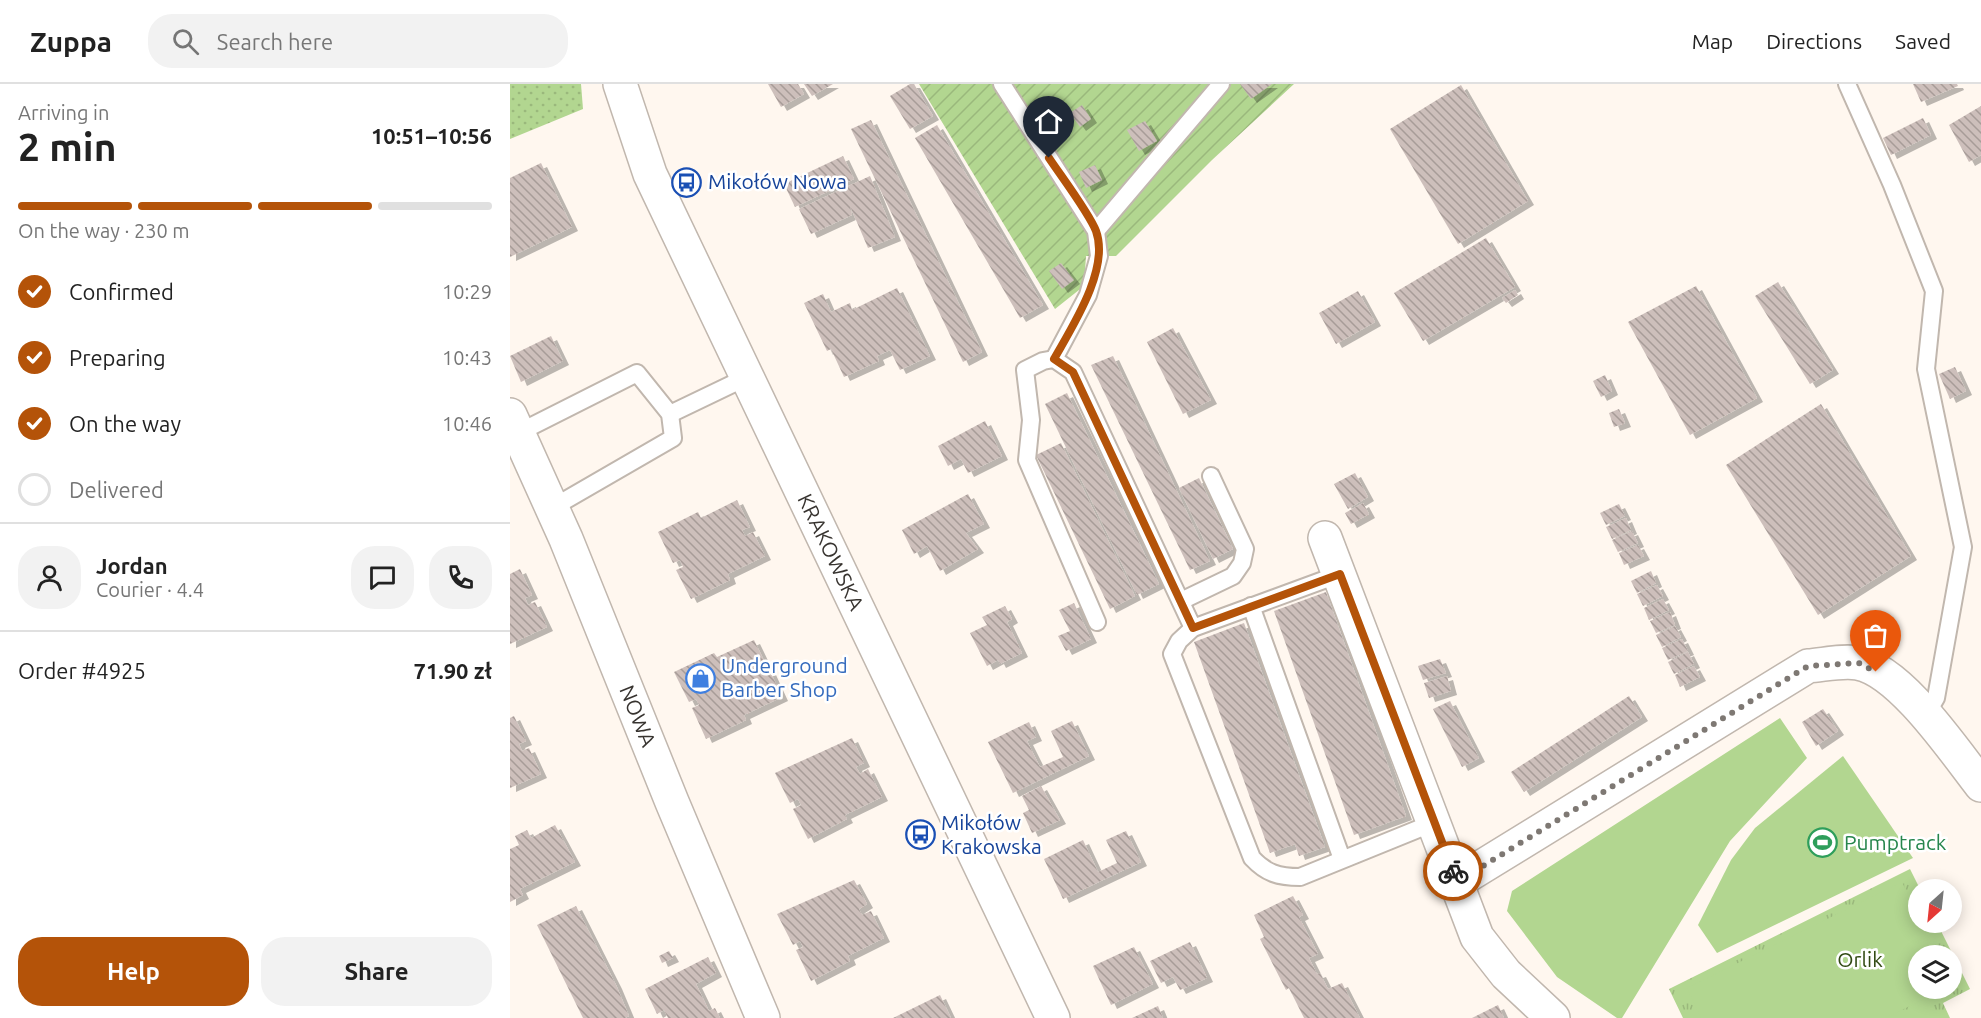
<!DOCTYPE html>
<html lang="en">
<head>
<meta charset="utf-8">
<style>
	:root { --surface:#fff; --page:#f2f2f2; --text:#222; --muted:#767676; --line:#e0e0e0; --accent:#b45309 }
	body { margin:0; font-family:Ubuntu,sans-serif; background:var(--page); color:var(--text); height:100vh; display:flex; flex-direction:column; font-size:22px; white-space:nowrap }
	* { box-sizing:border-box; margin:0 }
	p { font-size:20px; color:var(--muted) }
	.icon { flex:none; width:33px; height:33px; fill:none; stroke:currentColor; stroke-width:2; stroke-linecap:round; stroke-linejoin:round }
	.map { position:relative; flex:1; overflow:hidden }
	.drawer { display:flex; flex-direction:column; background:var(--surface); width:510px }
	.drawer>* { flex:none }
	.needle { width:39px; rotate:207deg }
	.buttons { position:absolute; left:1398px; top:795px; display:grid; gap:12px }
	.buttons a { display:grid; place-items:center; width:54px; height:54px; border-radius:50%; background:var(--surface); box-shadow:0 3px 15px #0003; font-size:30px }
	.pin { position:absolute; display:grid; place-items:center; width:51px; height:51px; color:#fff; margin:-62px -26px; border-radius:50% 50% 50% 0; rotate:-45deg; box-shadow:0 0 6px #0007 }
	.pin .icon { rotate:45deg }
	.courier { position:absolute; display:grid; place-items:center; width:60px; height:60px; margin:-30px; border:4px solid #b45309; border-radius:50%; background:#fff; color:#222; box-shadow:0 2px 8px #0007 }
	.head em { font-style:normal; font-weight:700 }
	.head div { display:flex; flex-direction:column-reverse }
	.head { display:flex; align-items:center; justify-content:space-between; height:102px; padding:0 18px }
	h1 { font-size:39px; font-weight:700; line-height:45px }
	.bar { display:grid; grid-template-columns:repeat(4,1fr); gap:9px 6px; align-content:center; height:72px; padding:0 18px }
	.bar i { height:8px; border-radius:4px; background:var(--line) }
	.bar .current { background:var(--accent) }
	.bar p { grid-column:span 4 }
	.line { display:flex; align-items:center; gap:15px; padding:0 18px; border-top:2px solid var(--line) }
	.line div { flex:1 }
	.round { display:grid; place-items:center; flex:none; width:63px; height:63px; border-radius:24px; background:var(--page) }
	ol { padding:0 18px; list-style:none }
	li { display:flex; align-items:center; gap:18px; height:66px }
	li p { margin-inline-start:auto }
	li .icon { padding:6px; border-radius:50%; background:var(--accent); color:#fff; stroke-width:4 }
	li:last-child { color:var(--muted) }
	li i { width:33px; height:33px; border:3px solid var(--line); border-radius:50% }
	.action { display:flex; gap:12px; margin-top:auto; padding:12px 18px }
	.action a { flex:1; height:69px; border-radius:24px; background:var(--accent); color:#fff; font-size:24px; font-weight:700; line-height:69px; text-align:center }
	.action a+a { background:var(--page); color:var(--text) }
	header { display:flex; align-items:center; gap:36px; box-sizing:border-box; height:84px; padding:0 30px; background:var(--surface); border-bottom:2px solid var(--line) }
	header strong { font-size:28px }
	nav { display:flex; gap:33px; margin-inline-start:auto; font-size:21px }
	.search { width:420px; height:54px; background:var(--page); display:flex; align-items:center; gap:15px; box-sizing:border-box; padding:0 21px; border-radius:24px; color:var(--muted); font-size:22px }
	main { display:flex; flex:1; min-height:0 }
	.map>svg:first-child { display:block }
	.grass { fill:url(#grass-dots) }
	.park { fill:url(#park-tufts); fill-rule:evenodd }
	.garden { fill:url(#garden-furrows) }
	.pitch { fill:#b2d690 }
	.building { fill:url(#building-back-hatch); filter:url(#shadow) }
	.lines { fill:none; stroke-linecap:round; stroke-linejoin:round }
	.lane-casing { stroke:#c1b7ae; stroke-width:20 }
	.street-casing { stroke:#c1b7ae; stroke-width:36 }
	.secondary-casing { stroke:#c1b7ae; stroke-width:36 }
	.lane { stroke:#fff; stroke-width:16 }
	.street { stroke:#fff; stroke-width:33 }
	.secondary { stroke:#fff; stroke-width:33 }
	.done { stroke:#7e7873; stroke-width:6; stroke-dasharray:0 10.8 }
	.route { stroke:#b45309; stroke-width:8 }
	.labels { text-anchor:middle; stroke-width:5; stroke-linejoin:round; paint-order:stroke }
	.transit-label { font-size:21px; fill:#164399; stroke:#fff; text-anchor:start }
	.street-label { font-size:21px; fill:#383430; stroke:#fff }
	.shop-label { font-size:21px; fill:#366cbe; stroke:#fff; text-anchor:start }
	.leisure-label { font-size:21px; fill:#27864d; stroke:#fff; text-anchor:start }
	.park-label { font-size:21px; fill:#314a13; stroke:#fff }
</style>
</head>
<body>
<header>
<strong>Zuppa</strong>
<div class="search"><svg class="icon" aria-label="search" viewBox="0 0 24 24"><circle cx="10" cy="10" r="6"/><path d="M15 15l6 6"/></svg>Search here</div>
<nav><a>Map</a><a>Directions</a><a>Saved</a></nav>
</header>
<main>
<section class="drawer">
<div class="head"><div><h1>2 min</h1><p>Arriving in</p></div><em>10:51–10:56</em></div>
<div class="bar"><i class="current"></i><i class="current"></i><i class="current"></i><i></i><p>On the way · 230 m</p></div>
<ol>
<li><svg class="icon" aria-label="check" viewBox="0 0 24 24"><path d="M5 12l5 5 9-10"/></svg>Confirmed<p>10:29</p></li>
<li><svg class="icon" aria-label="check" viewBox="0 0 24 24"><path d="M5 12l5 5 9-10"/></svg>Preparing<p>10:43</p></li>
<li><svg class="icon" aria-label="check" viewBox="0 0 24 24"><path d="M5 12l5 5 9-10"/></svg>On the way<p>10:46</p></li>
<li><i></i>Delivered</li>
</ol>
<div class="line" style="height:108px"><a class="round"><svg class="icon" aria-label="person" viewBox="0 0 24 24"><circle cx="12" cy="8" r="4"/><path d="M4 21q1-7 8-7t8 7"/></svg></a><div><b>Jordan</b><p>Courier · 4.4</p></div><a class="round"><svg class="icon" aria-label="chat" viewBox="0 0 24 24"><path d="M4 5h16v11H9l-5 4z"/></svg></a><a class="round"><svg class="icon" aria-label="phone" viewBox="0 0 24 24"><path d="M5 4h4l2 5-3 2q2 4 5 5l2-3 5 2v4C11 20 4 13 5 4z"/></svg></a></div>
<div class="line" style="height:78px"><div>Order #4925</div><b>71.90 zł</b></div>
<div class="action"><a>Help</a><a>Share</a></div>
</section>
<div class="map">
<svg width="1471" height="934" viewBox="0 0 1471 934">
	<defs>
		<pattern id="grass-dots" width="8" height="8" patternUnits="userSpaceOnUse" patternTransform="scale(1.5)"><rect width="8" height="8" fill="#b2d690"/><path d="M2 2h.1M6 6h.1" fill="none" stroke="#9ab87c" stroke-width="1.8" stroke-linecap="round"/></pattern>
		<pattern id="park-tufts" width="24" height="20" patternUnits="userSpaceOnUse" patternTransform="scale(1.5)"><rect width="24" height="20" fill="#b2d690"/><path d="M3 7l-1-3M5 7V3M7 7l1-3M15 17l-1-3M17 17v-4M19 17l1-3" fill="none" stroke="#9ab87c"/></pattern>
		<pattern id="garden-furrows" width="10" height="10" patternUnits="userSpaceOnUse" patternTransform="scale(1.5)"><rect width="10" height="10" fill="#b2d690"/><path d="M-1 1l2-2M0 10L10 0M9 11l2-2" fill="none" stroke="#9ab87c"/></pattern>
		<pattern id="building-back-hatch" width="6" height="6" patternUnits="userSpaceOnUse" patternTransform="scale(1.5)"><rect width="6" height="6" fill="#cdbfbb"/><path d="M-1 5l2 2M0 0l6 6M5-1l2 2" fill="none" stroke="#a79c98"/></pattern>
		<filter id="shadow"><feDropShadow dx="6" dy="4" stdDeviation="0" flood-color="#0004"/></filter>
	</defs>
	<rect width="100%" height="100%" fill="#fff7ef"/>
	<polygon class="grass" points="0,0 71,0 73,25 0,55"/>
	<path class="park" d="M1400 785 1410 805 1408 838 1427 839 1460 905 1433 919 1440 934H1173L1159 905ZM1408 872H1442V904H1408Z"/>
	<polygon class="garden" points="409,0 784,0 702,76 606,172 576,172 574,202 545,225"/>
	<g class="pitch">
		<polygon points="1270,634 1297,674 1220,757 1112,934 1107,934 1047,893 997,827 1002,807"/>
		<polygon points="1333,672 1403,774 1207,869 1188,841 1221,776 1245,744"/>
		<polygon points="1392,798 1408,832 1408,838 1411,839 1428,871 1408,872 1408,904 1435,905 1375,934 1191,934 1177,904"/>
	</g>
	<g class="building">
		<polygon points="258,0 288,0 294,10 271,23"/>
		<polygon points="294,0 323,0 302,12"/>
		<polygon points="400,0 404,0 423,32 400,45 380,12"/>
		<polygon points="730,0 762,0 741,15"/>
		<polygon points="1403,0 1447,0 1448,2 1411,18"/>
		<polygon points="951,1 1018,117 948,160 880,45"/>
		<polygon points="572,21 581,35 570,43 560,29"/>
		<polygon points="1471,22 1471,71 1459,78 1439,41"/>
		<polygon points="1413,34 1421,51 1381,71 1373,54"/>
		<polygon points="361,36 472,268 453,278 341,45"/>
		<polygon points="635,37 647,57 629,67 617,46"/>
		<polygon points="427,41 533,221 510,234 405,54"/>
		<polygon points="333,72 344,95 285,123 274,100"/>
		<polygon points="31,79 62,143 0,173 0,94"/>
		<polygon points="585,81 592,96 576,104 569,88"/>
		<polygon points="360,92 385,153 358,164 340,122 342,131 301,150 289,125"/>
		<polygon points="976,154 1005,203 913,257 884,209"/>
		<polygon points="551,179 564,196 552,205 539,187"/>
		<polygon points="1268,198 1323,286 1300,300 1245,212"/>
		<polygon points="1186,202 1247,314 1180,351 1118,238"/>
		<polygon points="387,204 420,272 390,286 380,266 367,272 369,277 334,293 321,265 317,267 294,219 313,210 321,228 340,219 342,226"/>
		<polygon points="1005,206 1008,211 996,219 992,214"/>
		<polygon points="848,207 865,238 826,260 809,229"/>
		<polygon points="663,244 701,316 673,330 637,258"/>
		<polygon points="41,252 53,277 11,298 0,272"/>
		<polygon points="603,272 700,477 680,486 581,281"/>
		<polygon points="1445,283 1456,307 1440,315 1429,290"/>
		<polygon points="1095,291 1102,307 1091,313 1083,297"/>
		<polygon points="557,309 649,500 627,511 535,320"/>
		<polygon points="1311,320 1401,472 1308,531 1216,381"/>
		<polygon points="1109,325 1115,339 1104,343 1099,329"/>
		<polygon points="475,337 492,372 458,389 451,375 438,382 428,362"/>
		<polygon points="551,359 625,512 600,525 526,371"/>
		<polygon points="845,389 858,413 838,425 824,400"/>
		<polygon points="689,394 723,465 703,475 669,404"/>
		<polygon points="458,410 474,440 456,449 468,465 430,487 417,462 404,470 392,446"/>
		<polygon points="227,416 240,443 232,446 235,452 243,448 255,472 218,490 220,496 181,515 166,486 173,483 170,476 163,479 148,448 188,428 191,434"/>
		<polygon points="853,419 859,430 841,440 835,429"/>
		<polygon points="1109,420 1115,432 1096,441 1090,429"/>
		<polygon points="1116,434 1121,446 1102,455 1096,443"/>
		<polygon points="1122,447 1128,459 1108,468 1102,456"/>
		<polygon points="1128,461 1134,472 1114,481 1109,469"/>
		<polygon points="10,485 22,511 15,514 18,521 25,518 37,543 0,560 0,490"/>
		<polygon points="1141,487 1146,499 1127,509 1121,497"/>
		<polygon points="1147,501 1153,512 1133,522 1127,510"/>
		<polygon points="816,508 896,732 844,751 764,527"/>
		<polygon points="1153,515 1159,526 1139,536 1134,524"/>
		<polygon points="564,519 581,555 556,567 548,552 560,547 549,526"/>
		<polygon points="495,522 502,535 497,538 512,569 490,580 488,576 477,582 460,549 477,541 472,533"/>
		<polygon points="1160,528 1165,541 1146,549 1140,537"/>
		<polygon points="734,539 815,763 789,772 785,760 760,769 684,558"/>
		<polygon points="1165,542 1171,553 1152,563 1146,551"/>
		<polygon points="1172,555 1178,567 1158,576 1152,564"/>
		<polygon points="244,556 256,581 248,584 251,591 260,587 272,613 234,631 236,636 196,655 182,624 189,621 186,615 179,618 164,588 204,569 207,573"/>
		<polygon points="1178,568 1184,580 1164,590 1158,578"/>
		<polygon points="930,575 936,589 913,596 908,582"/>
		<polygon points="1184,582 1190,593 1170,603 1165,591"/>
		<polygon points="937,592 941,607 919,614 914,599"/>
		<polygon points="1119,612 1132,633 1014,708 1001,688"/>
		<polygon points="940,617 969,674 952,683 923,625"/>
		<polygon points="1313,625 1328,647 1306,662 1292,638"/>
		<polygon points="4,632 16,657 9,660 12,667 19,664 31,690 0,704 0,634"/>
		<polygon points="562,637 579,672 503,709 478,658 519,638 526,653 517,657 530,683 553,673 541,647"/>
		<polygon points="342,654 354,679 346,683 350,690 358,685 372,713 335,731 337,735 298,755 283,725 291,721 288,715 280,719 265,689"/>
		<polygon points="531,702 550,736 522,749 513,729 519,726 512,712"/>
		<polygon points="45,741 65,778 10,805 13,811 0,818 0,765 9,761 5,752 17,746 21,754"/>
		<polygon points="616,747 631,778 553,815 534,775 573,756 588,788 607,779 596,756"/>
		<polygon points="344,796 357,820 349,825 352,831 361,827 374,854 338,872 340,877 301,897 286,866 293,863 290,857 283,861 267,830"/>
		<polygon points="783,812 793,831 789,833 808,870 799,874 807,890 810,889 818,905 832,899 850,934 794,934 779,904 776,906 750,855 754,853 744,831"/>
		<polygon points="66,822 106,901 119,932 115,934 73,934 27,841"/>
		<polygon points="680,858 697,894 670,906 663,893 651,899 640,877"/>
		<polygon points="624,863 643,900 601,921 583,882"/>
		<polygon points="159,867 163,874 152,879 149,872"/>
		<polygon points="198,873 206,889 186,900 199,927 205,924 210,934 158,934 154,926 147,930 135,905"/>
		<polygon points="430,911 441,934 383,934"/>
		<polygon points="988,921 994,934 962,934"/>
		<polygon points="648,922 653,934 622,934"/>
	</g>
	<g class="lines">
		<defs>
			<g id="lane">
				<polyline points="492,0 586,147 589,172 578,211 544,275"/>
				<polyline points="1337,0 1382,101 1424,207 1416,285 1453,463 1426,614 1416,631"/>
				<polyline points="586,147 711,0"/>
				<polyline points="160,330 237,293"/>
				<polyline points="8,349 127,289 160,330 163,354 42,424"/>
				<path d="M830 490 683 544 669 557 662 570 742 774C756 789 768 793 790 793L923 739"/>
				<polyline points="671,517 723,492 732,479 735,465 701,392"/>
				<polyline points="741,522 832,775"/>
				<polyline points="587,538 517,376 521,336 515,286 533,277 544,275 563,288 683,544"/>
			</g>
			<g id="street">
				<path id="s1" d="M0 331 56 455 162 718 253 934"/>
				<polyline points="815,454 967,853 996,890 1043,934"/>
				<path d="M947 798 1298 582C1313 581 1333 576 1348 579 1391 587 1445 668 1471 701"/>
			</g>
			<g id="secondary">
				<path id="s2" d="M110 0 140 90 543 934"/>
			</g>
		</defs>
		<use href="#lane" class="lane-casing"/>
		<use href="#street" class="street-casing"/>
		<use href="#secondary" class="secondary-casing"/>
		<use href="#lane" class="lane"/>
		<use href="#street" class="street"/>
		<use href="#secondary" class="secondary"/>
	</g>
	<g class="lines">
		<polyline class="done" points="943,787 947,798 1298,582 1349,579 1366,588"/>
		<path class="route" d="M539 74C551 92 579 129 586 147 600 185 562 243 544 275L563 288 683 544 830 490 943 787"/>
	</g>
	<defs>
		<symbol id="bus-ring" viewBox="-11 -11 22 22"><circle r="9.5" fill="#fff" stroke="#1a4fb4" stroke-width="1.5"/><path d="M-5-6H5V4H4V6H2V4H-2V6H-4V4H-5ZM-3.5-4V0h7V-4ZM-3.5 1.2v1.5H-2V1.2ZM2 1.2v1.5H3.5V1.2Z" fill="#1a4fb4"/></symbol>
		<symbol id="shop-ring" viewBox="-11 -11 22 22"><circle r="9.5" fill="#fff" stroke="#3f7fe0" stroke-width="1.5"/><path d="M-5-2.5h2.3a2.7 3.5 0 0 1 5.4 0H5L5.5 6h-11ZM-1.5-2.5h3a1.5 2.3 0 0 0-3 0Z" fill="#3f7fe0"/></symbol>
		<symbol id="stadium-ring" viewBox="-11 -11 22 22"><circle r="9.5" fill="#fff" stroke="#2e9e5b" stroke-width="1.5"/><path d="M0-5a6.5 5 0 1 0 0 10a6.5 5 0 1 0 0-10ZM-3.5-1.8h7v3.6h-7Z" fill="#2e9e5b"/></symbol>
	</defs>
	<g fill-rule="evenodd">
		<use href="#bus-ring" x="160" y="82" width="33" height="33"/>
		<use href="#shop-ring" x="174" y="578" width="33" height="33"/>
		<use href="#bus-ring" x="394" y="734" width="33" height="33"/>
		<use href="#stadium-ring" x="1296" y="742" width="33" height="33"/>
	</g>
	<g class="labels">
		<g class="transit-label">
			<text x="198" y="105">Mikołów Nowa</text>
			<text x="431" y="746">Mikołów<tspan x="431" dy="24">Krakowska</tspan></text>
		</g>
		<g class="street-label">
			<text dy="7" stroke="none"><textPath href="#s2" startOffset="514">KRAKOWSKA</textPath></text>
			<text dy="7" stroke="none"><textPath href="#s1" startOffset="327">NOWA</textPath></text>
		</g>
		<g class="shop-label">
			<text x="211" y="589">Underground<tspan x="211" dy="24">Barber Shop</tspan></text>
		</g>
		<g class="leisure-label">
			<text x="1334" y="766">Pumptrack</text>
		</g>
		<g class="park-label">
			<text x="1350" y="883">Orlik</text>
		</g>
	</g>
</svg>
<div class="buttons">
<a><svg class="needle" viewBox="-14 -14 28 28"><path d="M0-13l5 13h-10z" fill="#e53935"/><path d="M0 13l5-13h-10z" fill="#767676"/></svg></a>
<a><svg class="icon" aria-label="layers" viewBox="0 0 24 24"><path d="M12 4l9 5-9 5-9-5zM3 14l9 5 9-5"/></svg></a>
</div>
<div class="pin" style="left:1366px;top:588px;background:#ea580c"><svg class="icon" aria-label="bag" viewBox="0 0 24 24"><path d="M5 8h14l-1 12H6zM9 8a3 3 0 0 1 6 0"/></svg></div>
<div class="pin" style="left:539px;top:74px;background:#1f2937"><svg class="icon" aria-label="home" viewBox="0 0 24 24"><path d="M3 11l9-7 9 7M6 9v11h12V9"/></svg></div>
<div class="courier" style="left:943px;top:787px"><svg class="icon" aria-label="bike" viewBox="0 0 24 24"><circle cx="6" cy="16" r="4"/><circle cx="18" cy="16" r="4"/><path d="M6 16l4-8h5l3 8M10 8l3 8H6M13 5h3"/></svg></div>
</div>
</main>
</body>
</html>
